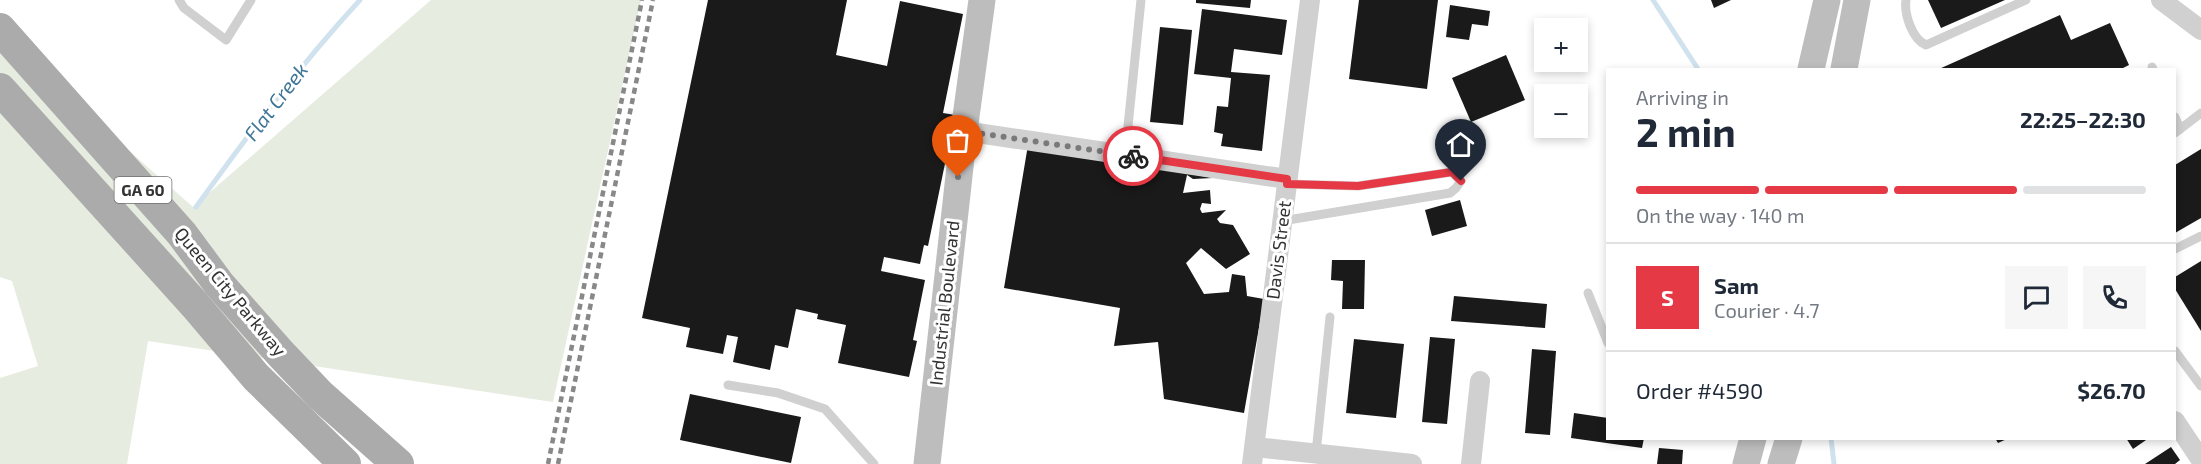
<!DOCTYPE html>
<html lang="en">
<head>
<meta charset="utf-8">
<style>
	:root { --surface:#fff; --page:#f6f6f7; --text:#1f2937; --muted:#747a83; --line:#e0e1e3; --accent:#e63946 }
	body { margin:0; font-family:"Exo 2",sans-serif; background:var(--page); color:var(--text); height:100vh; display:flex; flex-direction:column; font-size:22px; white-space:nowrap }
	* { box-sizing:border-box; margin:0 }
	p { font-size:20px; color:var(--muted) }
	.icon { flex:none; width:33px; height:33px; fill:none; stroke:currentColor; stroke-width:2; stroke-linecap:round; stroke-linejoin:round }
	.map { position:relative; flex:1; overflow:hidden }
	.sheet { position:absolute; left:1606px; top:68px; width:570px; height:372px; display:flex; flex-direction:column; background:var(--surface); border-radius:0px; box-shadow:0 3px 9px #0003 }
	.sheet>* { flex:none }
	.fabs { position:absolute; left:1534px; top:18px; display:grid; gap:12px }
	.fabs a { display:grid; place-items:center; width:54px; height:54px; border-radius:0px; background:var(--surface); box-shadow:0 3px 9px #0003; font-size:30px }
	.pin { position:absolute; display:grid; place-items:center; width:51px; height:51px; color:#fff; margin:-62px -26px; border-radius:50% 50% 50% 0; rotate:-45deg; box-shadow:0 0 6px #0007 }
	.pin .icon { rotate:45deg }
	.courier { position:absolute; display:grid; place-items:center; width:60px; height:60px; margin:-30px; border:4px solid #e63946; border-radius:50%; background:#fff; color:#222; box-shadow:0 2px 8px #0007 }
	.headline em { font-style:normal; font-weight:700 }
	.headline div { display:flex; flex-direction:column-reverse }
	.headline { display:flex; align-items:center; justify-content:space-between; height:102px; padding:0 30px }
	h1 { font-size:39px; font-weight:700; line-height:45px }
	.bar { display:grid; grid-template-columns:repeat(4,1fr); gap:9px 6px; align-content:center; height:72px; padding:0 30px }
	.bar i { height:8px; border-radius:4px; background:var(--line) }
	.bar .on { background:var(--accent) }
	.bar p { grid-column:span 4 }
	.line { display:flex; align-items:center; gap:15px; padding:0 30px; border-top:2px solid var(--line) }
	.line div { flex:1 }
	.round { display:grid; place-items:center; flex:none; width:63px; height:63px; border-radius:0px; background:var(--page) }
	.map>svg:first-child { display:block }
	.green { fill:#e6ecdf }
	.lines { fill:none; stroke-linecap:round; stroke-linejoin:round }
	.stream { stroke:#cfe2ee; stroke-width:5 }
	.building { fill:#1a1a1a }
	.lane { stroke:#d0d0d0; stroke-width:9 }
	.street { stroke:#d0d0d0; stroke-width:20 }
	.secondary { stroke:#bdbdbd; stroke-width:27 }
	.primary { stroke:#ababab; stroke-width:32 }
	.rail { stroke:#888; stroke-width:4.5; stroke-dasharray:6 4.5; stroke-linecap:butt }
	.done { stroke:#7a7a7a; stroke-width:6; stroke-dasharray:0 10.8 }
	.route { stroke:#e63946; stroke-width:8 }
	.labels { text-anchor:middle; stroke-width:6; stroke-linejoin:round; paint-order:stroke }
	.shield { fill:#fff; stroke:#707070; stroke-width:1.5 }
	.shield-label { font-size:16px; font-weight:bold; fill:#333 }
	.street-label { font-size:18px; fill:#333; stroke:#fff }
	.water-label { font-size:20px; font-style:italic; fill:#3f7597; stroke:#fff }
</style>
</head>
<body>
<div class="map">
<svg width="2201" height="464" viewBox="0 0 2201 464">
	<rect width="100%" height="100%" fill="#fff"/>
	<polygon class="green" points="431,0 641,0 553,402 148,341 127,464 0,464 0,378 38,366 12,281 0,277 0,37 193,207"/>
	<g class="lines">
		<g class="stream">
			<polyline points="1653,0 1698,69"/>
			<path d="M196 207C248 135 300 65 360 0"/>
			<polyline points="1831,438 1834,464"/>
		</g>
	</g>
	<g class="building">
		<polygon points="708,0 847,0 836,55 887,66 900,1 963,14 943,113 955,115 928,246 924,245 920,264 884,257 881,271 925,280 913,340 917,341 909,377 838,363 846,325 817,319 818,314 796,309 788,348 775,345 770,370 733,362 738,337 727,335 723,354 686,347 690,328 642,318"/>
		<polygon points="1196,0 1251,0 1250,8 1196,3"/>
		<polygon points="1359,0 1438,0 1427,89 1349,79"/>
		<polygon points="1711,0 1731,0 1714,8"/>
		<polygon points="1928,0 2005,0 1941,28"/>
		<polygon points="1450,5 1490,11 1488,26 1472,24 1469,40 1446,37"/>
		<polygon points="1202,9 1287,20 1282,55 1234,49 1231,72 1270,75 1262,151 1221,146 1223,134 1214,132 1217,106 1228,107 1231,78 1194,74"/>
		<polygon points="2060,15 2071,40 2110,23 2129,65 2121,69 1939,69"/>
		<polygon points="1160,27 1192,30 1183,125 1150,122"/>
		<polygon points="1506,55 1525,100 1471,122 1452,78"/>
		<polygon points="1028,145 1213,178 1193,179 1187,175 1183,193 1210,190 1211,204 1202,203 1200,209 1202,213 1226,210 1217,219 1220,223 1233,225 1250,254 1226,269 1201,248 1186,263 1204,294 1229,292 1232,274 1245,276 1247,296 1264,299 1244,413 1164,399 1158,342 1114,346 1120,308 1004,288"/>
		<polygon points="2201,149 2201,218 2175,233 2175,165"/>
		<polygon points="1460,200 1467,226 1432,236 1425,210"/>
		<polygon points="1332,260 1365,260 1364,309 1342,309 1343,281 1331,280"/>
		<polygon points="2201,261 2201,331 2175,289 2175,277"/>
		<polygon points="1454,296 1547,304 1545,328 1451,321"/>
		<polygon points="1430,337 1455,339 1447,424 1422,422"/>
		<polygon points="1354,339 1404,344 1396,418 1346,413"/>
		<polygon points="1532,349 1556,351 1550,435 1525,433"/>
		<polygon points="690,394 801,417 791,463 680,440"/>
		<polygon points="1574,413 1608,418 1608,438 1644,438 1642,448 1571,438"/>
		<polygon points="1995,438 2009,438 1998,443"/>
		<polygon points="2126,438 2149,438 2133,449"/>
		<polygon points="2171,447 2180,460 2175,464 2145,464"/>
		<polygon points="1659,448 1683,450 1682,464 1657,464"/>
	</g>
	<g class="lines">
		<g class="lane">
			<polyline points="179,0 184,8 226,40 251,0"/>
			<path d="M1906 0C1904 14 1912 39 1926 45L2026 0"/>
			<polyline points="2152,67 2153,69"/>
			<polyline points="2175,117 2180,129"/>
			<polyline points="2175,133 2201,113"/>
			<polyline points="1125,155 1141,0"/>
			<polyline points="1282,221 1450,193 1456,188 1461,181 1452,172 1358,186 1287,184"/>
			<polyline points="2175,249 2201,236"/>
			<polyline points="1588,293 1608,343"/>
			<polyline points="2175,351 2201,386"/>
			<polyline points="728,385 778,393 825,409 874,464"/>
			<polyline points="1316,453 1330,317"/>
		</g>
		<g class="street">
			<polyline points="2161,0 2201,30"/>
			<polyline points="964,131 1287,179"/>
			<polyline points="2175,421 2201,460"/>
			<polyline points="1255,447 1412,464"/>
			<polyline points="1252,464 1310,0"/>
			<polyline points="1471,464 1480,381"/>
		</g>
		<g class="secondary">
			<polyline points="1811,69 1827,0"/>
			<polyline points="1844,69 1857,0"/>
			<polyline points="927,464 964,131 982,0"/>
			<polyline points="1746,464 1753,438"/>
			<polyline points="1781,464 1789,438"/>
		</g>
		<g class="primary">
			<polyline points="0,29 182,234 219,284 281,354 320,395 398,464"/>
			<polyline points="0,89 195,305 256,377 345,464"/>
		</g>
		<g class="rail">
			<polyline points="548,464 642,0"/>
			<polyline points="558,464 653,0"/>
		</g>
	</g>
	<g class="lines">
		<polyline class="done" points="958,177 964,131 1133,156"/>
		<polyline class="route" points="1133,156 1287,179 1287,184 1358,186 1452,172 1461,181"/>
	</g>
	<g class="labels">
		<rect class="shield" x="114.5" y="177" width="57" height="26" rx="4.5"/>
		<g class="shield-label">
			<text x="143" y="196">GA 60</text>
		</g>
		<g class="street-label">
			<text transform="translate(1279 250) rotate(-83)" y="6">Davis Street</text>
			<text transform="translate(230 292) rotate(50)" y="6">Queen City Parkway</text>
			<text transform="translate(945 303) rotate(-84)" y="6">Industrial Boulevard</text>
		</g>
		<g class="water-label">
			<text transform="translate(276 102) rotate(-53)" y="7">Flat Creek</text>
		</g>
	</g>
</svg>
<div class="fabs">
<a>+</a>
<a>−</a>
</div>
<div class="pin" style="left:958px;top:177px;background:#ea580c"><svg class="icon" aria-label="bag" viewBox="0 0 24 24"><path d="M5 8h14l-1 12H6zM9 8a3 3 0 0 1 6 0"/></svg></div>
<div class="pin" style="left:1461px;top:181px;background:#1f2937"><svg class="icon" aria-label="home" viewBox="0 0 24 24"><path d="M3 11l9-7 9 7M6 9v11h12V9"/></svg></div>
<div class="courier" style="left:1133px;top:156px"><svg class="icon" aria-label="bike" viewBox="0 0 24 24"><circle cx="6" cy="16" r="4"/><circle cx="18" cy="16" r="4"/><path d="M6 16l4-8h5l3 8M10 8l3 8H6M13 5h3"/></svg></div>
<section class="sheet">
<div class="headline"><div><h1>2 min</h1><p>Arriving in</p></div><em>22:25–22:30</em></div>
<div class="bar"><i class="on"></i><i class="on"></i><i class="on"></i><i></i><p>On the way · 140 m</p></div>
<div class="line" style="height:108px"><b class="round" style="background:var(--accent);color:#fff">S</b><div><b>Sam</b><p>Courier · 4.7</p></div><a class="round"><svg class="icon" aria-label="chat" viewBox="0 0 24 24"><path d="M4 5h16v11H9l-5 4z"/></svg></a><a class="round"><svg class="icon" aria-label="phone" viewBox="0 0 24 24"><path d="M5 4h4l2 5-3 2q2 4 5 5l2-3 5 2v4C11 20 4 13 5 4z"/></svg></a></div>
<div class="line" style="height:78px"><div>Order #4590</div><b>$26.70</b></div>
</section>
</div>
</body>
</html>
